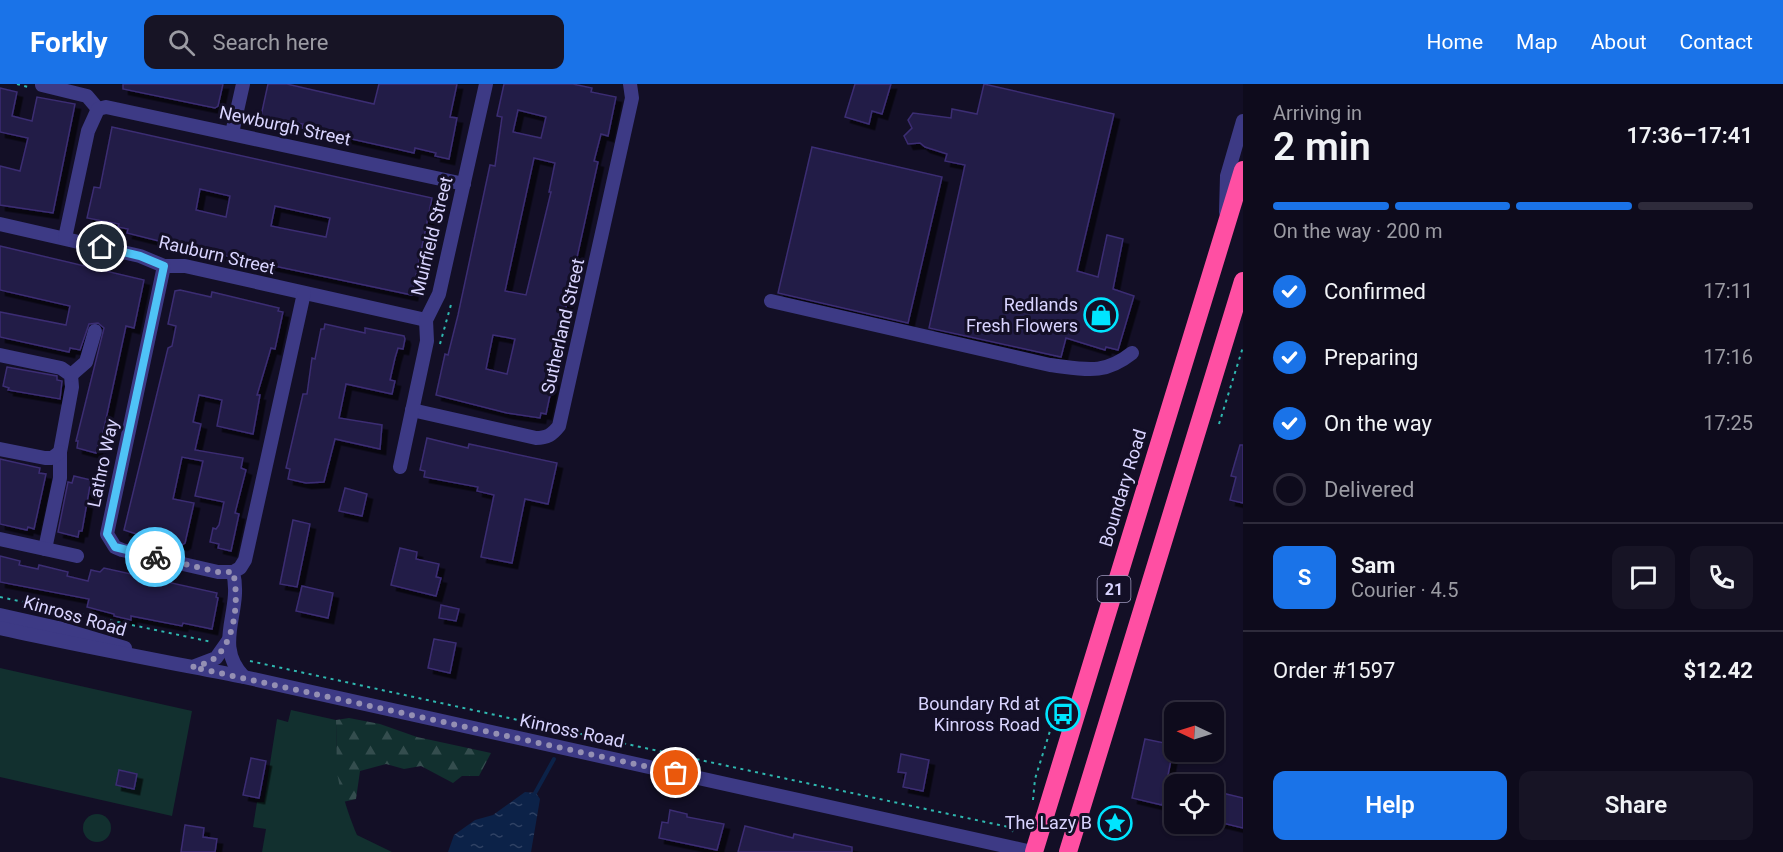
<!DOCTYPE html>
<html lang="en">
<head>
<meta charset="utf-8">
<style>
	:root { --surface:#0e0b1c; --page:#171425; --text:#f1f3f6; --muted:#9b9ba3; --line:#2e2b3b; --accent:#1a73e8 }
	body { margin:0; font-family:Roboto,sans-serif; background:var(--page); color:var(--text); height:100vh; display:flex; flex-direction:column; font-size:22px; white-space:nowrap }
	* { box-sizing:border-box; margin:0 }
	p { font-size:20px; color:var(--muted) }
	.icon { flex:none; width:33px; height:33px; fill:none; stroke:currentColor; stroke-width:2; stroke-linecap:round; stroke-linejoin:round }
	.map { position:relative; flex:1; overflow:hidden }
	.sheet { display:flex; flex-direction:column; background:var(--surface); width:540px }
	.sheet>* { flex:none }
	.needle { width:39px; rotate:274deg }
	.controls { position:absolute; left:1164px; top:618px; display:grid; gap:12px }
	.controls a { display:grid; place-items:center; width:60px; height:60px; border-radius:12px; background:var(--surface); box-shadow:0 2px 4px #0004,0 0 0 2px var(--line); font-size:30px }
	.pin { position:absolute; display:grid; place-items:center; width:51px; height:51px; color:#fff; margin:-26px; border:3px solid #fff; border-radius:50%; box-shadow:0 2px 6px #0007 }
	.courier { position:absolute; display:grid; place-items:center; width:60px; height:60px; margin:-30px; border:4px solid #4fc3f7; border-radius:50%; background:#fff; color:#222; box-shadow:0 2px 8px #0007 }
	.overview em { font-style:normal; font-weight:600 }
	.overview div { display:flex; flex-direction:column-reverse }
	.overview { display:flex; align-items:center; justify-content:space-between; height:102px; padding:0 30px }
	h1 { font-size:39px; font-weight:600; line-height:45px }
	.bar { display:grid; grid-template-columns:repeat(4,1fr); gap:9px 6px; align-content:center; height:72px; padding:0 30px }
	.bar i { height:8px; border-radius:4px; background:var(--line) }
	.bar .current { background:var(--accent) }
	.bar p { grid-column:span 4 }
	.line { display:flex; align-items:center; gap:15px; padding:0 30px; border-top:2px solid var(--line) }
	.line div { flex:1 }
	.round { display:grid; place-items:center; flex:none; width:63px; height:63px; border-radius:12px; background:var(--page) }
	ol { padding:0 30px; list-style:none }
	li { display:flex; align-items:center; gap:18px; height:66px }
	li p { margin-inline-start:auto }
	li .icon { padding:6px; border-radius:50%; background:var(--accent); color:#fff; stroke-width:4 }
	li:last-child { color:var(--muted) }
	li i { width:33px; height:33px; border:3px solid var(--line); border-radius:50% }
	.action { display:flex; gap:12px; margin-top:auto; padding:12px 30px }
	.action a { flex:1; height:69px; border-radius:12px; background:var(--accent); color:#fff; font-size:24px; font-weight:600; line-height:69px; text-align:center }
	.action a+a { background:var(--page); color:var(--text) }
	header { display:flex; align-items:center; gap:36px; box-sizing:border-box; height:84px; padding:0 30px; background:var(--accent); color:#fff }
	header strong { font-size:28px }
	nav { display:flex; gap:33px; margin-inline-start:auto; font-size:21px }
	.search { width:420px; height:54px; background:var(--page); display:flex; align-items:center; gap:15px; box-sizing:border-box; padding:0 21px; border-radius:12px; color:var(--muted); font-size:22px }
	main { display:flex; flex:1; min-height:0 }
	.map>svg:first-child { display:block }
	.green { fill:#12302f }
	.forest { fill:url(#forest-firs) }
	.water { fill:url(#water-ripples) }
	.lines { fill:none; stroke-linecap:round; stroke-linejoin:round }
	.stream { stroke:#0c2248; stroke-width:4 }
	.building { fill:#241b47; stroke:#3b2d73; stroke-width:1.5; fill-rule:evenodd; filter:url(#shadow) }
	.path { stroke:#2fb8b0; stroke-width:2; stroke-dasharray:3 4.5; stroke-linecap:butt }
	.minor { stroke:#3d3a85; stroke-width:14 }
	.highway { stroke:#ff4fa3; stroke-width:18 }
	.done { stroke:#948fb3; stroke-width:6; stroke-dasharray:0 10.8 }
	.route { stroke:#4fc3f7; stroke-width:8 }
	.labels { text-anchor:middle; stroke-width:6; stroke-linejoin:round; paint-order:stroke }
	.shield { fill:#130f26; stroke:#9e99be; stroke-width:1.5 }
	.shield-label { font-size:16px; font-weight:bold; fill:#d9d4ff }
	.street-label { font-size:18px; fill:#d9d4ff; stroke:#130f26 }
	.poi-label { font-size:18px; fill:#d9d4ff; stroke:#130f26; text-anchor:end }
</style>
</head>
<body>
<header>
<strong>Forkly</strong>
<div class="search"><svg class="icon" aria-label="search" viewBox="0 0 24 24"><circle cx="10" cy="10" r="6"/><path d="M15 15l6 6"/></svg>Search here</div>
<nav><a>Home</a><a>Map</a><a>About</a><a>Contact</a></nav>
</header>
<main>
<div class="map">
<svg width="1243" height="768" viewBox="0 0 1243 768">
	<defs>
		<pattern id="forest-firs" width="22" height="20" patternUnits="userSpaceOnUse" patternTransform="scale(1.5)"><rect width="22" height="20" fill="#12302f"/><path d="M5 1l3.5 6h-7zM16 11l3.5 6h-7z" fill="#344d4e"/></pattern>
		<pattern id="water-ripples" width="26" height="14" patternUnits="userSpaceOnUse" patternTransform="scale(1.5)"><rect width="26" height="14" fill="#0c2248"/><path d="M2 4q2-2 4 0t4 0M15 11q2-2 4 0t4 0" fill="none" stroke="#2f4163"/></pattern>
		<filter id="shadow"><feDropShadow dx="5.5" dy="5.5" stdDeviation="0" flood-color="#0009"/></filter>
	</defs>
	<rect width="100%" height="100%" fill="#130f26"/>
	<g class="green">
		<polygon points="0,584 192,627 172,732 0,693"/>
		<path d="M291 626 336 636C337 685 338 705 357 751L392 768H262L266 745 253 743 257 718H264L277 635 288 638Z"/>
		<circle cx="97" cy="744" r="14"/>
	</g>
	<polygon class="forest" points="349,634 380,640 417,653 491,669 479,692 462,692 453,699 421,682 404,685 386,680 360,687 356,715 343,718 337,689 336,636"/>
	<polygon class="water" points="525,708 536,709 540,715 531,768 448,768 454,751 475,736 493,731"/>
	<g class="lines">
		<polyline class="stream" points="534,711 554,675"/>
	</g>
	<g class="building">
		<polygon points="123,0 223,0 218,22 215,24 123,5"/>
		<polygon points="268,0 287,0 374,20 379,0 457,0 450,33 457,34 449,75 435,72 436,69 415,64 414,69 401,66 302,44 303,40 261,32"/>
		<path d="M504 0H573L592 4 591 8 616 13 608 52 601 50 594 77 598 78 550 296 553 297 546 330 541 329 540 334 507 329 436 311 445 270 448 271 458 231 490 81 495 82 502 33 497 32ZM518 26 546 33 541 54 513 48ZM534 74 555 79 549 108H551L526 211 505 207ZM493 251 515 255 507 290 486 285Z"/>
		<polygon points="855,0 891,0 882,30 872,27 869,40 845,33"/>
		<polygon points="984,0 1114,30 1077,187 1098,193 1107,151 1123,155 1113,205 1134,212 1118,266 1106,263 1105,266 1066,254 1061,273 929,244 965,81 945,77 947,70 925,63 920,59 908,60 904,52 912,44 908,36 913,29 951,34 952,25 977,30"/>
		<polygon points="0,4 17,8 12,32 32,37 37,13 75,20 53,129 0,121 0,82 20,87 28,54 0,48"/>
		<path d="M112 43 432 114 412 211 175 161 127 149 128 145 118 143 119 140 87 134 94 103 100 104ZM200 105 230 112 226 133 196 126ZM275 122 330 134 326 153 271 142Z"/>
		<polygon points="812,63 942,93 908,239 778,209"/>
		<polygon points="0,162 144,196 134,244 126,242 100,363 98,362 96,369 77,364 78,357 76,357 104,244 98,239 89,240 80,266 70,264 69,268 0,253 0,228 66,241 70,222 0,206"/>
		<polygon points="180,206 211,213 212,208 279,224 278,227 283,228 275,265 271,264 257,311 260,311 253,350 217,342 222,316 199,311 193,338 201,340 195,366 243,374 241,384 246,386 235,429 239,430 231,467 218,464 219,460 210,458 213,444 216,445 219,441 224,418 195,412 203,377 182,373 173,415 194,419 185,459 182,461 152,455 124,446 168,264 172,262 176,242 168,240 175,207"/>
		<polygon points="325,240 365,249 365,244 404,252 405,255 403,265 398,264 395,274 390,296 395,297 392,310 346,300 339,334 382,341 380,365 335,355 324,398 306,399 288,395 290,385 286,384 303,310 307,310 312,274 315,275 321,245 324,245"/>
		<polygon points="7,283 57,292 57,296 62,297 60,315 8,306 9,304 3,302"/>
		<polygon points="427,354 468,364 469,360 557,379 548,420 525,415 512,479 481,473 494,411 477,407 478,403 424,393 425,387 420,386"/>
		<polygon points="1240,361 1243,361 1243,419 1230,416 1236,393 1231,392"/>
		<polygon points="0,375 40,384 39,389 46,390 34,445 28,443 27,446 0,440"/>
		<polygon points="74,392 91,396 82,447 79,447 78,453 58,448 68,398 72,399"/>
		<polygon points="345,404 367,410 362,432 339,427"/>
		<polygon points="293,436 310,440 297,503 280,500"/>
		<polygon points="400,464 417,468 416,475 439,480 436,493 441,494 436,512 391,501"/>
		<polygon points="0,472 20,477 19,481 38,485 39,481 68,488 67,492 88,497 91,486 100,488 104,484 217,509 216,513 218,514 212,545 183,539 182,542 131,532 131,536 114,532 114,530 87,523 89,515 0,498"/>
		<polygon points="302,502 333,509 328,534 296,527"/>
		<polygon points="441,521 459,525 456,537 439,534"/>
		<polygon points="434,555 456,559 450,589 428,584"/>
		<polygon points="1145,655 1174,661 1162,721 1132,714"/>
		<polygon points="901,670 929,676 923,707 903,703 906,689 898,688"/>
		<polygon points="251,674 266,677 259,714 243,711"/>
		<polygon points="119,686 137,690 134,705 116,701"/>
		<polygon points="1214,707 1243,714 1243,744 1214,737"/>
		<polygon points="670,726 687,730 687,733 724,740 717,766 659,754 662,738 668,739"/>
		<polygon points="185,741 204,744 203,753 217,755 215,768 181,768"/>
		<polygon points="745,742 793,754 794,750 852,763 852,768 738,768"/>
	</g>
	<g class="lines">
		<g class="path">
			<polyline points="17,0 28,3"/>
			<polyline points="440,260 452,217"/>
			<polyline points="1219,340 1243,263"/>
			<polyline points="0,513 212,558"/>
			<polyline points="250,577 550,643 566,649 576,649 1013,744"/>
			<polyline points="1033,716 1035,695 1054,634"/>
			<polyline points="1012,748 1013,744 1024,743"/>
		</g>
		<g class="minor">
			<polyline points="42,1 87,12 98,25"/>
			<polyline points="232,49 243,0"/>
			<polyline points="1226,128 1227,92 1243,37"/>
			<polyline points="0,140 140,172 164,182 185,182 426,236"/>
			<polyline points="65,154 88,47 98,25 106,23 464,100"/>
			<polyline points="164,182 107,450 115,463 122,466 218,488 233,488"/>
			<path d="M771 217 1050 281C1084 285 1103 292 1132 269"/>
			<polyline points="0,271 61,284 71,291 72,303 60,368 60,394 45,465"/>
			<polyline points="71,291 86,278 95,247"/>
			<path d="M412 326 536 354C547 354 552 351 559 342L632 14 630 0"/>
			<polyline points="0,365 45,374 52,374 60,368"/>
			<polyline points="400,383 427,257 426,236 439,210 486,0"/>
			<polyline points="0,455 77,472"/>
			<polyline points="0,531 58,544 125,564"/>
			<path d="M0 544C81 562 162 577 244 593L1032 768"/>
			<polyline points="195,582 216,574 228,557"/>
			<path d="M244 593C212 560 243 528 233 488L240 484 245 476 304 209"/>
		</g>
		<g class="highway">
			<polyline points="1034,768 1243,86"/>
			<polyline points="1068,768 1243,197"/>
		</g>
	</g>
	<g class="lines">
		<path class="done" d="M155 473 218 488H233C239 512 236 554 217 572 210 579 200 581 192 583L676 689"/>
		<polyline class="route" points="102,163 140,172 164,182 107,450 115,463 155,473"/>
	</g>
	<defs>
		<symbol id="shop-ring" viewBox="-11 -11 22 22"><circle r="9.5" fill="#130f26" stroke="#00e5ff" stroke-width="1.5"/><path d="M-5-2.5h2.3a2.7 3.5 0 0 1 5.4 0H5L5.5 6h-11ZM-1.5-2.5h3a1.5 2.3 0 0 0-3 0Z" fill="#00e5ff"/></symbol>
		<symbol id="bus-ring" viewBox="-11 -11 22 22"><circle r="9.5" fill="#130f26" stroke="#00e5ff" stroke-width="1.5"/><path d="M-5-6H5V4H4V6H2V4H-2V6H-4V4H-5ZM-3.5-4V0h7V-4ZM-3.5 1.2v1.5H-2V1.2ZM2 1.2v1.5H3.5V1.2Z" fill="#00e5ff"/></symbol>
		<symbol id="sight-ring" viewBox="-11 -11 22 22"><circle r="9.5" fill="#130f26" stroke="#00e5ff" stroke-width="1.5"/><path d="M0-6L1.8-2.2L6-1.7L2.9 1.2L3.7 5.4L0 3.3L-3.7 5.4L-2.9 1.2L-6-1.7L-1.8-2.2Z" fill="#00e5ff"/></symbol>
	</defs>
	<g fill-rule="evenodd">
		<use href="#shop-ring" x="1082" y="212" width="38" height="38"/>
		<use href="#bus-ring" x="1044" y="611" width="38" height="38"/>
		<use href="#sight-ring" x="1096" y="720" width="38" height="38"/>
	</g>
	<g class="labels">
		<rect class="shield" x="1097.5" y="492" width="33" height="26" rx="4.5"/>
		<g class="shield-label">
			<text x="1114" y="511">21</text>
		</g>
		<g class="street-label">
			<text transform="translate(285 42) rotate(12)" y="6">Newburgh Street</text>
			<text transform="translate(432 152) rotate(-76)" y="6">Muirfield Street</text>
			<text transform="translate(217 171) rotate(13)" y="6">Rauburn Street</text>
			<text transform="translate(563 242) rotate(-77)" y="6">Sutherland Street</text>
			<text transform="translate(103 379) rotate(-78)" y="6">Lathro Way</text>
			<text transform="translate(1123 404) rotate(-73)" y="6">Boundary Road</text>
			<text transform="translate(75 532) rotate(16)" y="6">Kinross Road</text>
			<text transform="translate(572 647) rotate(12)" y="6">Kinross Road</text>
		</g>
		<g class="poi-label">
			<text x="1078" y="227">Redlands<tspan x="1078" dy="21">Fresh Flowers</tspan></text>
			<text x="1040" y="626">Boundary Rd at<tspan x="1040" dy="21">Kinross Road</tspan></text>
			<text x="1092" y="745">The Lazy B</text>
		</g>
	</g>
</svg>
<div class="controls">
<a><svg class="needle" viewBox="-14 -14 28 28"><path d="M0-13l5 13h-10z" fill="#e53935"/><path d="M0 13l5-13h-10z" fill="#9b9ba3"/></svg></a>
<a><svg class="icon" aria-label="locate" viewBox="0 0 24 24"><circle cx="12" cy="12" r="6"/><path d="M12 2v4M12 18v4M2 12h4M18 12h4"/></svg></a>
</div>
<div class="pin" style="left:676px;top:689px;background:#ea580c"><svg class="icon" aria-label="bag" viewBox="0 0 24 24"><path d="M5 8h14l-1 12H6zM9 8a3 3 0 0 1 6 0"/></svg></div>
<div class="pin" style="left:102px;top:163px;background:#1f2937"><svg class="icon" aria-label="home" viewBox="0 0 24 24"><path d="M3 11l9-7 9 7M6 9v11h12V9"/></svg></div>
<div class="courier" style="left:155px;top:473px"><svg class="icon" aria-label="bike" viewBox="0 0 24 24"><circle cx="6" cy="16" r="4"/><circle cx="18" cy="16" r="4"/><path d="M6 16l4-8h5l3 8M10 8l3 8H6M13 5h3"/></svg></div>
</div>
<section class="sheet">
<div class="overview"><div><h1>2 min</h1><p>Arriving in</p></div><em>17:36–17:41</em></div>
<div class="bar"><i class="current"></i><i class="current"></i><i class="current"></i><i></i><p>On the way · 200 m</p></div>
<ol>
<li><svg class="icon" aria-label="check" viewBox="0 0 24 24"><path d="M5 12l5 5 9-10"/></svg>Confirmed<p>17:11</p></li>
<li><svg class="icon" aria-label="check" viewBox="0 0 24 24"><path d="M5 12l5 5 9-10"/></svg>Preparing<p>17:16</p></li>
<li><svg class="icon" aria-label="check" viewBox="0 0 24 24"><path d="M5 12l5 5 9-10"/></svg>On the way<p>17:25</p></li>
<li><i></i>Delivered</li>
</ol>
<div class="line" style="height:108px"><b class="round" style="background:var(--accent);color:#fff">S</b><div><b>Sam</b><p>Courier · 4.5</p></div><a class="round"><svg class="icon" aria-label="chat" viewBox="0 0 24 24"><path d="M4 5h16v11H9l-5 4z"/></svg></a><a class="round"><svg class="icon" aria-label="phone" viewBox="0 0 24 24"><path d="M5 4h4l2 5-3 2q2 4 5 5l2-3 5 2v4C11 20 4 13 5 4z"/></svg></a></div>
<div class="line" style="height:78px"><div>Order #1597</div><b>$12.42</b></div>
<div class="action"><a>Help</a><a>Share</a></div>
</section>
</main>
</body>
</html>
